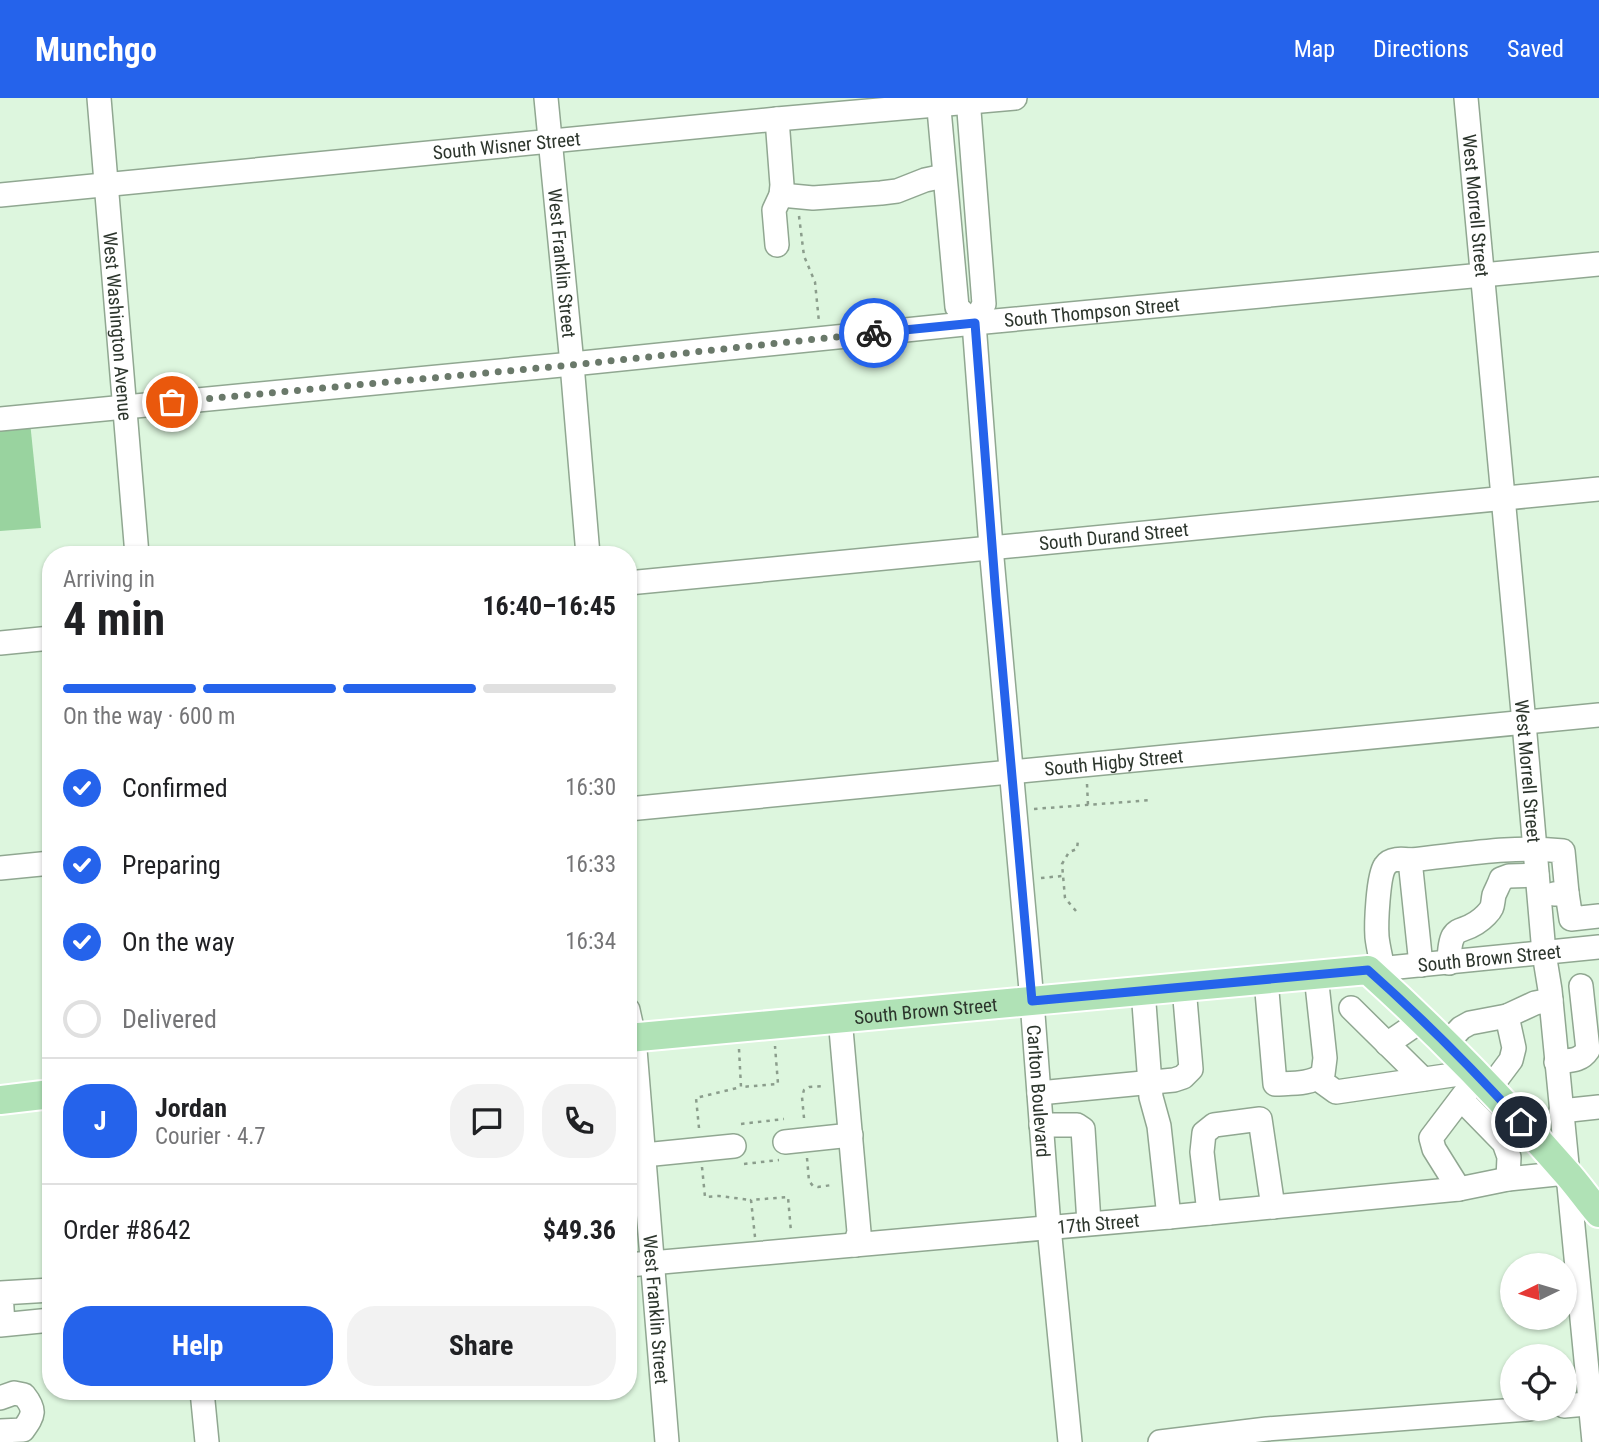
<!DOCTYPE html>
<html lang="en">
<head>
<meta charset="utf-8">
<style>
	:root { --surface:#fff; --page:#f2f2f2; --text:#202124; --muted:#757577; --line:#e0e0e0; --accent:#2563eb }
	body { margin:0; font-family:"Roboto Condensed",sans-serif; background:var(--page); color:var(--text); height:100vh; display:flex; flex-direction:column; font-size:26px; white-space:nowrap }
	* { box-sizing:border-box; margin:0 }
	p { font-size:23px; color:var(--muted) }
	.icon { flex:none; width:38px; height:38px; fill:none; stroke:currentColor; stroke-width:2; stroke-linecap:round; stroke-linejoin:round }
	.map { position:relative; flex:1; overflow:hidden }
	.drawer { position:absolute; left:42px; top:448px; width:595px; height:854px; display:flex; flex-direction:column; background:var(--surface); border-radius:28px; box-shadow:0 2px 5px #0004 }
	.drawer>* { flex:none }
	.needle { width:46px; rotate:265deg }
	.tools { position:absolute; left:1500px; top:1155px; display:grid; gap:14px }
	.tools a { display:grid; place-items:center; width:77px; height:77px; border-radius:50%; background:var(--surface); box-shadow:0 2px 5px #0004; font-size:35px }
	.pin { position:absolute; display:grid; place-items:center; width:60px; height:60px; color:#fff; margin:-30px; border:4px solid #fff; border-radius:50%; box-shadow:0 2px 7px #0007 }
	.courier { position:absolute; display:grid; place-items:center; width:70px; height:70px; margin:-35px; border:5px solid #2563eb; border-radius:50%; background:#fff; color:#222; box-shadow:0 2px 9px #0007 }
	.summary em { font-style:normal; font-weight:700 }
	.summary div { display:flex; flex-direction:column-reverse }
	.summary { display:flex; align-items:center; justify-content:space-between; height:119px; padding:0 21px }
	h1 { font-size:46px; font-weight:700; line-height:52px }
	.bar { display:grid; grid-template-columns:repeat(4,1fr); gap:10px 7px; align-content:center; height:84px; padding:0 21px }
	.bar i { height:9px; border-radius:5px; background:var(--line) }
	.bar .current { background:var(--accent) }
	.bar p { grid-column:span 4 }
	.line { display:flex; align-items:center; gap:18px; padding:0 21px; border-top:2px solid var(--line) }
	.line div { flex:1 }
	.round { display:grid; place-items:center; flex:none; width:74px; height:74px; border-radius:28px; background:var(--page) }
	ol { padding:0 21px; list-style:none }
	li { display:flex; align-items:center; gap:21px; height:77px }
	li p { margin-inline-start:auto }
	li .icon { padding:7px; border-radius:50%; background:var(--accent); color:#fff; stroke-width:4 }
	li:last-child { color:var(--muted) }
	li i { width:38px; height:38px; border:4px solid var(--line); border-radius:50% }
	.cta { display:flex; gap:14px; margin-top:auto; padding:14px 21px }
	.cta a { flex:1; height:80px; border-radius:28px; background:var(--accent); color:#fff; font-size:28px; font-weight:700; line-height:80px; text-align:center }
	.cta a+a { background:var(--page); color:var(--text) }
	header { display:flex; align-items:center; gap:42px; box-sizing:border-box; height:98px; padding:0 35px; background:var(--accent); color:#fff }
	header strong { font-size:33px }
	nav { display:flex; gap:38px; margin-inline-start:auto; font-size:24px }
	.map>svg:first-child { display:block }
	.green { fill:#99d39f }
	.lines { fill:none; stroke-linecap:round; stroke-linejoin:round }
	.minor-casing { stroke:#90a791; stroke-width:26 }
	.major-casing { stroke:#fff; stroke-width:32 }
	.path { stroke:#8b9d8c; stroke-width:2.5; stroke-dasharray:3.5 5; stroke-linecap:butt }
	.minor { stroke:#fff; stroke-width:23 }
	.major { stroke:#b0e2b6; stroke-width:28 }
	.done { stroke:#6a796a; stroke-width:7; stroke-dasharray:0 12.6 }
	.route { stroke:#2563eb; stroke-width:9 }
	.labels { text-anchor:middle; stroke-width:7; stroke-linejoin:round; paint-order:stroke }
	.street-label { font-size:19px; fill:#2c352c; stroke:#f4fef5 }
</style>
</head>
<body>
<header>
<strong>Munchgo</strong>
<nav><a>Map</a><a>Directions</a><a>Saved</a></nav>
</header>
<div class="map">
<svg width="1599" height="1344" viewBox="0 0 1599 1344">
	<rect width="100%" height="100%" fill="#ddf6de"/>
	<polygon class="green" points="30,324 41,430 0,433 0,328"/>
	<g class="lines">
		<defs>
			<g id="minor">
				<path id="s1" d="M99 0 137 457"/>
				<path id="s2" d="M546 0 572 266 588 457"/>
				<polyline points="938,0 957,209 974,225"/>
				<path id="s3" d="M968 0 984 206 974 225 991 449 1032 903 1049 1129 1070 1344"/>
				<path id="s4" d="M1466 0 1524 625 1544 855 1550 892 1594 1344"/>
				<path id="s5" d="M0 97 777 21 1015 0"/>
				<polyline points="781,97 813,100 881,95 897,93 925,82 944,78"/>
				<polyline points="777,147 774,112 781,97 782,87 777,21"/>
				<path id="s6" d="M0 321 572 266 974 225 1599 166"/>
				<path id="s7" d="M628 485 1599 391"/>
				<polyline points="0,545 51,540"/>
				<path id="s8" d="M628 711 1599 617"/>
				<path d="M1410 762C1461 757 1512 747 1563 753L1567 795"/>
				<polyline points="0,770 51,765"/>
				<polyline points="1554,796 1567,795 1571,821 1599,818"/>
				<path d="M1449 865C1450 818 1462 842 1486 817 1494 809 1492 807 1494 797 1496 792 1499 787 1501 781L1509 778 1537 777"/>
				<path d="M1383 871C1381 860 1378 849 1377 839 1376 826 1378 778 1385 768 1390 760 1402 761 1410 762L1421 867"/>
				<path id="s9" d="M1368 872 1599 849"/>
				<path d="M1266 882 1275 986C1290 985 1311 987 1323 976L1325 960 1316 877"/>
				<polyline points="1143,892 1151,999 1159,1028 1169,1119"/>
				<polyline points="1351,910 1423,981"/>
				<path id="s10" d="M628 912 634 939 667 1344"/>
				<polyline points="840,920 859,1134 855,1147"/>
				<polyline points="1387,946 1422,922"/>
				<polyline points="1446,946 1461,930 1470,925 1507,918 1535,905 1551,902"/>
				<path d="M1556 964C1569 962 1580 964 1588 952L1581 888"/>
				<polyline points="1318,981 1336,994 1473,974"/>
				<polyline points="1490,990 1511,962 1514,950 1507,918"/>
				<polyline points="1039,995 1174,982 1183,979 1191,971 1184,889"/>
				<polyline points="1461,1001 1504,1045 1509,1059 1508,1081"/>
				<polyline points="1561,1013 1599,1009"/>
				<polyline points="1041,1027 1077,1027 1083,1031 1089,1125"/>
				<polyline points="785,1044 851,1037"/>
				<polyline points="644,1057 734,1048"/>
				<polyline points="1459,1091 1434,1051 1431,1040 1478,978"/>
				<polyline points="1209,1115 1202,1054 1204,1035 1214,1027 1260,1021 1273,1109"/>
				<path id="s11" d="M628 1167 1169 1119 1459 1091 1508 1081 1566 1075"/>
				<polyline points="3,1226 1,1195 51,1192"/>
				<polyline points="0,1227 51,1222"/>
				<polyline points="202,1293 207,1344"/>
				<path d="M0 1300 14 1295 24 1297C36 1312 34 1317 23 1332L0 1333"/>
				<polyline points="1564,1308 1599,1305"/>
				<polyline points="1160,1344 1267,1331 1529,1311"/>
			</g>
			<g id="major">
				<path id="s12" d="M628 940 1368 872C1438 935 1503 1002 1565 1073 1577 1086 1587 1101 1599 1115"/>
				<polyline points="0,1002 51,996"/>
			</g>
		</defs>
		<use href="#minor" class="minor-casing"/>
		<use href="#major" class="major-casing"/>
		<g class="path">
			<polyline points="799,118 804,158 815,184 819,224"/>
			<polyline points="1087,686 1088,707"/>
			<polyline points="1034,711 1152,702"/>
			<polyline points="1041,780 1062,778"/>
			<polyline points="1076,813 1065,800 1062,766 1069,754 1077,751 1078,742"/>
			<polyline points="739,951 741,989 778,986 775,948"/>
			<polyline points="804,1020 802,999 804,992 809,989 824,988"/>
			<polyline points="741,1026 784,1021"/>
			<polyline points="699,1030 696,1000 741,989"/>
			<polyline points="807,1060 809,1083 813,1088 818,1089 832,1087"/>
			<polyline points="744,1066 779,1062"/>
			<polyline points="702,1069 705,1099 719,1098 751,1102"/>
			<polyline points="755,1139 751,1102 788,1099 791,1134"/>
		</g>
		<use href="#minor" class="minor"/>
		<use href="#major" class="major"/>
	</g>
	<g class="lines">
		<polyline class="done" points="172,304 572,267 874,235"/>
		<path class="route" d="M874 235 975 225 996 499 1032 903 1368 872C1422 920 1473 971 1521 1024"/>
	</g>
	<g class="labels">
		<g class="street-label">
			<text dy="7" stroke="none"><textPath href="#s5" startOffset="509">South Wisner Street</textPath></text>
			<text dy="7" stroke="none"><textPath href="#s4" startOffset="108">West Morrell Street</textPath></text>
			<text dy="7" stroke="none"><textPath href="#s2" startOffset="166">West Franklin Street</textPath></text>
			<text dy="7" stroke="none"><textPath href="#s6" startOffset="1097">South Thompson Street</textPath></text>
			<text dy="7" stroke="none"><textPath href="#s1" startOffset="229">West Washington Avenue</textPath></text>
			<text dy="7" stroke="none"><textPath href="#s7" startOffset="488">South Durand Street</textPath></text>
			<text dy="7" stroke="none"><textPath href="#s8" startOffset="488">South Higby Street</textPath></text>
			<text dy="7" stroke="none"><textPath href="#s4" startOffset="676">West Morrell Street</textPath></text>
			<text dy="7" stroke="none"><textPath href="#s9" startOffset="122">South Brown Street</textPath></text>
			<text dy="7" stroke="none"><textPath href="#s12" startOffset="299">South Brown Street</textPath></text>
			<text dy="7" stroke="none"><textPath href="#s3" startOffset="999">Carlton Boulevard</textPath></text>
			<text dy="7" stroke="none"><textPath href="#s11" startOffset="472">17th Street</textPath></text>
			<text dy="7" stroke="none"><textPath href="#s10" startOffset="301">West Franklin Street</textPath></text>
		</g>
	</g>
</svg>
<div class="tools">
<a><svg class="needle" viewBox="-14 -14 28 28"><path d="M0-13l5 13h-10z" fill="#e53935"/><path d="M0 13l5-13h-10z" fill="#757577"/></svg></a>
<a><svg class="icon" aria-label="locate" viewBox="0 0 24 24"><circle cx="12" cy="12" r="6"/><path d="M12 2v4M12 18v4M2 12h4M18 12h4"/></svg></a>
</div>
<div class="pin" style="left:172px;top:304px;background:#ea580c"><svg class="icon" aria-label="bag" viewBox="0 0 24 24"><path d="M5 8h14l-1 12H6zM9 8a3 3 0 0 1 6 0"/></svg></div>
<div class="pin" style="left:1521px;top:1024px;background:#1f2937"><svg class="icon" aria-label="home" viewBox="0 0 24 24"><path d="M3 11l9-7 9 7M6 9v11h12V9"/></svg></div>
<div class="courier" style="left:874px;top:235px"><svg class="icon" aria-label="bike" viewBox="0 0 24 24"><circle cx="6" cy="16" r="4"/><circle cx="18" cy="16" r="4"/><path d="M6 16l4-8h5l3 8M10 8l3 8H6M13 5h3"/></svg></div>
<section class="drawer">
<div class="summary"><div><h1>4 min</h1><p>Arriving in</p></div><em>16:40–16:45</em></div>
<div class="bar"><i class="current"></i><i class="current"></i><i class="current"></i><i></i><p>On the way · 600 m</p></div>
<ol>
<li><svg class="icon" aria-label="check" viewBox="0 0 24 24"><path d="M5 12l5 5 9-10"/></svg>Confirmed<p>16:30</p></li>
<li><svg class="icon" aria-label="check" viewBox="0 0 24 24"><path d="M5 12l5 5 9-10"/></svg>Preparing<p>16:33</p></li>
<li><svg class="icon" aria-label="check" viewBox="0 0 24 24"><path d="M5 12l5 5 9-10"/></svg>On the way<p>16:34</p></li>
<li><i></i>Delivered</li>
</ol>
<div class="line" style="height:126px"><b class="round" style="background:var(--accent);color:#fff">J</b><div><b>Jordan</b><p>Courier · 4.7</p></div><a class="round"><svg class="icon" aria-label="chat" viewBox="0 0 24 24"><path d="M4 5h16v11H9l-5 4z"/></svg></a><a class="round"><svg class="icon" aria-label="phone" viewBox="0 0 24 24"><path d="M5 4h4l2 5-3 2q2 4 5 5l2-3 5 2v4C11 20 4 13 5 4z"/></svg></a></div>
<div class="line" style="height:91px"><div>Order #8642</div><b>$49.36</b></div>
<div class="cta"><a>Help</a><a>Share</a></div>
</section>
</div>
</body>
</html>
